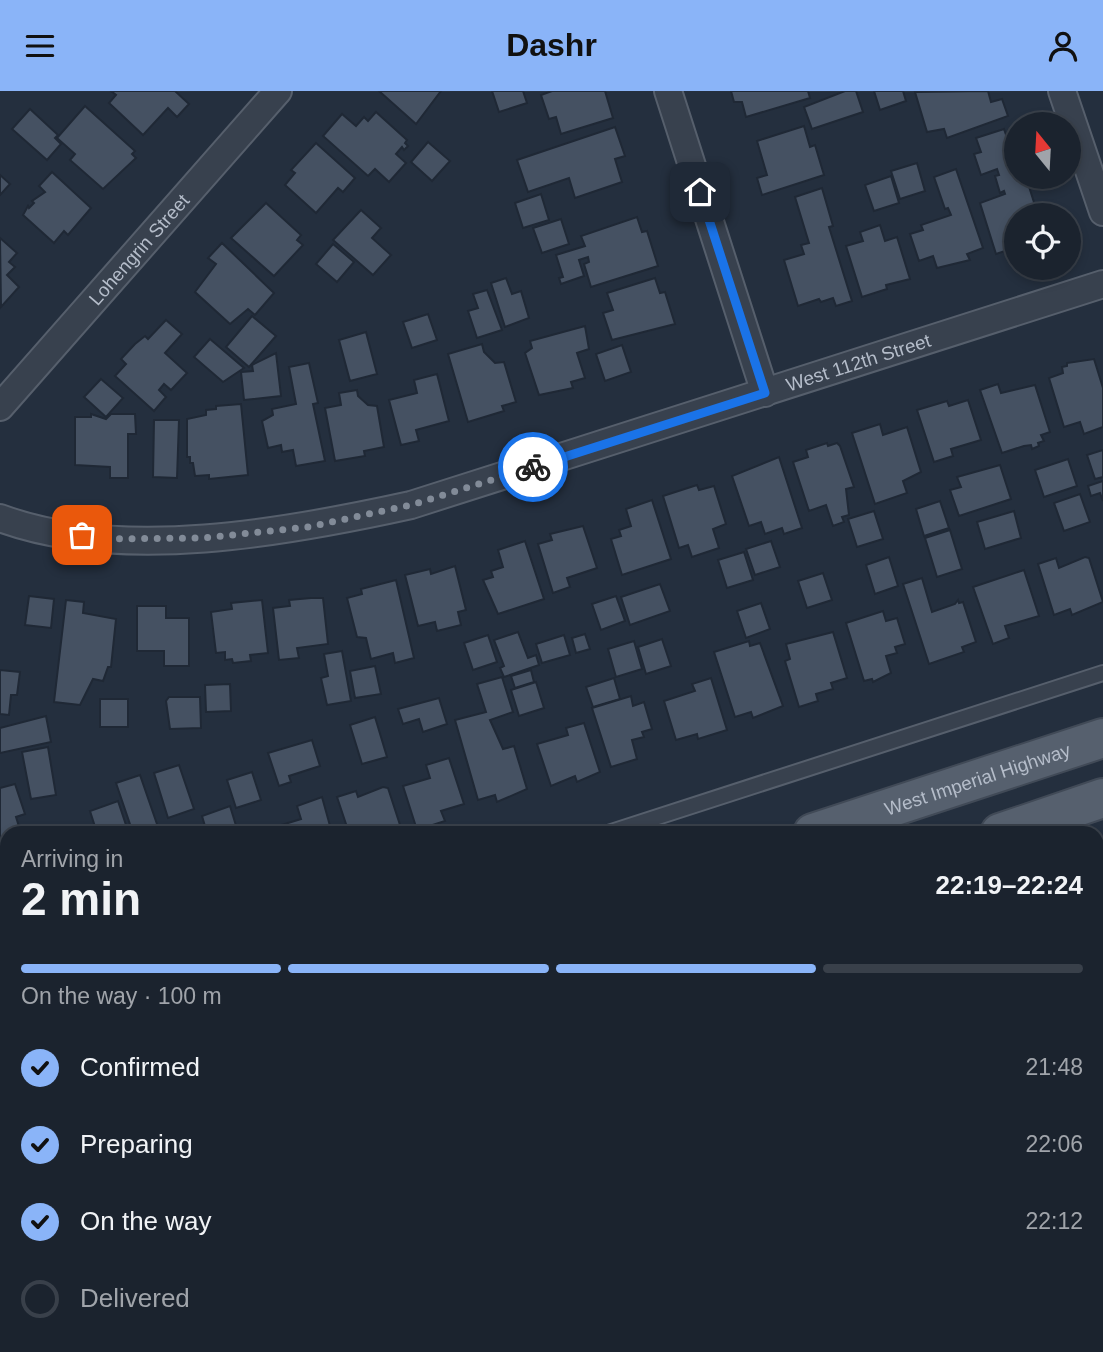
<!DOCTYPE html>
<html lang="en">
<head>
<meta charset="utf-8">
<style>
	:root { --surface:#1b232e; --page:#242b36; --text:#f1f3f6; --muted:#a0a4aa; --line:#39404a; --accent:#8ab4f8 }
	body { margin:0; font-family:Helvetica,sans-serif; background:var(--page); color:var(--text); height:100vh; display:flex; flex-direction:column; font-size:26px; white-space:nowrap }
	* { box-sizing:border-box; margin:0 }
	p { font-size:23px; color:var(--muted) }
	.icon { flex:none; width:38px; height:38px; fill:none; stroke:currentColor; stroke-width:2; stroke-linecap:round; stroke-linejoin:round }
	.map { position:relative; flex:1; overflow:hidden }
	.drawer { position:absolute; left:0px; top:735px; width:1104px; height:527px; display:flex; flex-direction:column; background:var(--surface); border-radius:21px 21px 0 0; box-shadow:0 4px 10px #0003,0 0 0 2px var(--line) }
	.drawer>* { flex:none }
	.needle { width:46px; rotate:342deg }
	.tools { position:absolute; left:1004px; top:21px; display:grid; gap:14px }
	.tools a { display:grid; place-items:center; width:77px; height:77px; border-radius:50%; background:var(--surface); box-shadow:0 4px 10px #0003,0 0 0 2px var(--line); font-size:35px }
	.pin { position:absolute; display:grid; place-items:center; width:60px; height:60px; color:#fff; margin:-30px; border-radius:14px; box-shadow:0 4px 10px #0006 }
	.courier { position:absolute; display:grid; place-items:center; width:70px; height:70px; margin:-35px; border:5px solid #1a73e8; border-radius:50%; background:#fff; color:#222; box-shadow:0 2px 9px #0007 }
	.headline em { font-style:normal; font-weight:800 }
	.headline div { display:flex; flex-direction:column-reverse }
	.headline { display:flex; align-items:center; justify-content:space-between; height:119px; padding:0 21px }
	h1 { font-size:46px; font-weight:800; line-height:52px }
	.bar { display:grid; grid-template-columns:repeat(4,1fr); gap:10px 7px; align-content:center; height:84px; padding:0 21px }
	.bar i { height:9px; border-radius:5px; background:var(--line) }
	.bar .on { background:var(--accent) }
	.bar p { grid-column:span 4 }
	ol { padding:0 21px; list-style:none }
	li { display:flex; align-items:center; gap:21px; height:77px }
	li p { margin-inline-start:auto }
	li .icon { padding:7px; border-radius:50%; background:var(--accent); color:#111; stroke-width:4 }
	li:last-child { color:var(--muted) }
	li i { width:38px; height:38px; border:4px solid var(--line); border-radius:50% }
	header { display:flex; justify-content:space-between; align-items:center; height:91px; padding:0 21px; background:var(--accent); color:#111; font-size:32px; font-weight:800 }
	.map>svg:first-child { display:block }
	.building { fill:#455162; stroke:#1f2835; stroke-width:2 }
	.lines { fill:none; stroke-linecap:round; stroke-linejoin:round }
	.lane-casing { stroke:#565f6c; stroke-width:18 }
	.street-casing { stroke:#565f6c; stroke-width:30 }
	.primary-casing { stroke:#414a57; stroke-width:42 }
	.lane { stroke:#38414e; stroke-width:14 }
	.street { stroke:#38414e; stroke-width:26 }
	.primary { stroke:#56606e; stroke-width:38 }
	.done { stroke:#828b98; stroke-width:7; stroke-dasharray:0 12.6 }
	.route { stroke:#1a73e8; stroke-width:9 }
	.labels { text-anchor:middle; stroke-width:6; stroke-linejoin:round; paint-order:stroke }
	.street-label { font-size:19px; fill:#b4bcc9; stroke:#1d2633 }
</style>
</head>
<body>
<header><svg class="icon" aria-label="menu" viewBox="0 0 24 24"><path d="M4 6h16M4 12h16M4 18h16"/></svg>Dashr<svg class="icon" aria-label="person" viewBox="0 0 24 24"><circle cx="12" cy="8" r="4"/><path d="M4 21q1-7 8-7t8 7"/></svg></header>
<div class="map">
<svg width="1103" height="1261" viewBox="0 0 1103 1261">
	<rect width="100%" height="100%" fill="#242f3e"/>
	<g class="building">
		<polygon points="111,0 175,0 189,13 177,26 168,17 143,44 109,12 116,4"/>
		<polygon points="379,0 441,0 416,33"/>
		<polygon points="492,0 523,0 527,12 499,21"/>
		<polygon points="552,0 605,0 613,27 561,43 556,26 549,28 541,4"/>
		<polygon points="731,0 808,0 810,7 746,26 742,11 734,11"/>
		<polygon points="845,0 856,0 863,21 812,38 804,16"/>
		<polygon points="874,0 903,0 906,10 880,19"/>
		<polygon points="988,0 991,11 1002,8 1008,25 947,47 944,38 927,41 915,1"/>
		<polygon points="85,15 135,60 132,63 136,67 103,98 70,69 75,63 57,47"/>
		<polygon points="30,18 58,44 55,47 61,53 47,69 12,38"/>
		<polygon points="376,21 407,49 405,52 408,55 404,59 402,56 396,63 406,72 389,91 375,78 368,85 323,45 342,23 356,35 364,26 368,30"/>
		<polygon points="804,35 810,56 815,54 824,84 762,104 757,87 767,84 757,50"/>
		<polygon points="615,36 625,65 615,68 622,91 575,107 569,87 528,101 517,69"/>
		<polygon points="1004,38 1012,61 1017,60 1017,86 1026,86 1038,124 1017,124 1017,156 996,163 980,112 1005,103 1004,100 1000,102 995,85 999,84 997,78 981,84 974,63 981,61 976,47"/>
		<polygon points="428,51 450,70 432,90 411,71"/>
		<polygon points="316,52 355,87 343,101 338,97 316,122 285,94 295,82 291,79"/>
		<polygon points="917,72 925,100 900,108 891,80"/>
		<polygon points="956,78 983,157 967,163 970,169 937,177 933,165 919,170 910,143 923,139 921,134 951,124 948,117 945,118 934,86"/>
		<polygon points="52,81 91,117 68,144 64,140 54,152 23,124 28,115 29,117 34,112 32,110 45,101 39,95"/>
		<polygon points="0,84 10,93 0,104"/>
		<polygon points="891,85 899,112 874,120 865,94"/>
		<polygon points="822,97 833,135 829,136 852,210 836,215 833,207 821,211 819,208 798,215 784,169 804,163 801,154 809,152 795,106"/>
		<polygon points="541,103 549,129 523,137 515,112"/>
		<polygon points="266,112 301,144 297,149 303,154 274,185 231,147"/>
		<polygon points="361,119 381,137 372,147 391,164 373,184 333,149"/>
		<polygon points="637,126 642,141 647,140 658,175 591,196 584,173 589,171 588,166 579,169 584,185 561,193 559,187 563,186 556,164 585,155 581,145"/>
		<polygon points="561,128 569,153 542,162 533,137"/>
		<polygon points="880,134 885,150 897,146 910,188 886,194 887,198 862,206 846,155 863,150 860,141"/>
		<polygon points="0,147 17,162 9,171 15,176 7,184 19,196 1,216"/>
		<polygon points="222,152 274,202 255,224 248,218 230,233 195,201 216,173 208,167"/>
		<polygon points="333,153 354,171 337,191 316,173"/>
		<polygon points="506,187 512,203 521,200 529,227 505,236 491,192"/>
		<polygon points="655,187 660,202 665,201 675,233 612,249 603,222 613,219 607,202"/>
		<polygon points="487,199 502,239 477,247 468,220 478,217 473,203"/>
		<polygon points="428,223 437,249 412,257 403,231"/>
		<polygon points="252,225 276,245 249,276 226,256"/>
		<polygon points="166,229 182,243 165,262 187,282 171,299 164,293 159,299 166,306 154,320 115,285 126,273 121,268 135,253 145,245 148,248"/>
		<polygon points="585,235 589,258 577,262 585,287 571,291 573,297 539,304 525,262 532,257 530,250"/>
		<polygon points="366,241 377,283 350,290 339,249"/>
		<polygon points="210,248 244,277 223,291 194,266"/>
		<polygon points="482,253 484,261 495,272 504,271 516,311 502,315 504,320 468,331 448,263"/>
		<polygon points="622,254 631,281 605,290 596,263"/>
		<polygon points="276,262 281,305 244,309 241,281 253,280 252,274"/>
		<polygon points="1094,268 1103,297 1103,336 1084,343 1080,331 1064,336 1049,287 1063,282 1062,276 1067,275 1067,272"/>
		<polygon points="309,272 318,312 313,313 325,370 296,375 293,359 282,361 281,354 268,357 262,330 273,324 272,318 296,313 289,276"/>
		<polygon points="437,283 449,330 416,339 419,350 401,354 389,309 417,302 414,289"/>
		<polygon points="101,288 123,307 106,326 84,306"/>
		<polygon points="998,293 1001,302 1035,294 1050,341 1041,344 1044,350 1038,352 1039,355 1032,358 1031,354 1024,355 1002,362 980,299"/>
		<polygon points="357,299 358,305 368,314 377,315 384,356 364,360 365,365 335,370 325,317 341,314 339,302"/>
		<polygon points="968,309 981,349 951,358 953,365 934,371 917,319 947,310 949,315"/>
		<polygon points="241,313 248,384 209,388 209,384 195,385 193,372 190,372 190,366 187,366 187,328 206,324 206,319 216,318 216,315"/>
		<polygon points="91,323 106,328 111,323 135,323 136,343 128,343 128,387 110,387 110,376 75,374 75,326 91,326"/>
		<polygon points="154,329 179,329 177,387 153,386"/>
		<polygon points="880,333 883,344 907,336 921,381 903,390 907,402 875,413 852,342"/>
		<polygon points="827,352 828,355 837,352 840,355 854,396 846,398 849,424 842,426 844,431 833,435 826,414 809,420 793,371 808,366 806,359"/>
		<polygon points="1103,359 1103,386 1095,388 1087,364"/>
		<polygon points="779,366 802,437 784,443 782,437 765,443 761,431 749,435 732,385"/>
		<polygon points="1068,368 1077,395 1044,406 1035,379"/>
		<polygon points="1000,374 1011,408 959,425 950,399 961,396 957,386"/>
		<polygon points="1103,390 1103,410 1100,402 1091,405 1088,395"/>
		<polygon points="697,394 699,399 714,395 726,433 713,438 719,457 692,466 688,454 679,457 663,405"/>
		<polygon points="1080,403 1090,431 1064,440 1054,412"/>
		<polygon points="652,409 671,468 622,484 611,448 621,445 619,439 631,435 626,418"/>
		<polygon points="940,410 949,437 924,445 916,418"/>
		<polygon points="874,420 883,448 857,456 848,428"/>
		<polygon points="1014,420 1021,447 985,458 977,431"/>
		<polygon points="583,435 597,477 567,487 570,496 553,502 538,453 552,449 550,443"/>
		<polygon points="950,439 962,478 937,486 925,447"/>
		<polygon points="525,450 544,508 498,523 483,489 493,486 491,480 503,476 498,459"/>
		<polygon points="771,450 780,476 755,484 746,458"/>
		<polygon points="744,461 753,489 727,497 718,469"/>
		<polygon points="889,466 898,495 875,503 866,474"/>
		<polygon points="1085,466 1089,467 1103,511 1072,524 1070,518 1054,524 1038,473 1056,467 1059,477"/>
		<polygon points="455,475 466,519 458,521 461,534 437,540 435,531 418,535 405,484 430,478 431,483"/>
		<polygon points="1024,479 1039,525 1005,535 1009,547 993,553 973,496"/>
		<polygon points="823,482 832,509 807,517 798,490"/>
		<polygon points="922,487 932,521 955,513 958,509 959,512 963,511 976,551 962,556 964,561 929,573 903,493"/>
		<polygon points="396,489 414,567 395,572 393,562 371,568 366,547 357,546 347,507 362,503 361,498"/>
		<polygon points="660,493 670,520 630,534 621,506"/>
		<polygon points="29,505 54,508 51,537 25,534"/>
		<polygon points="616,505 625,530 601,539 592,513"/>
		<polygon points="311,507 323,507 328,553 297,557 299,567 279,569 273,517 290,515 289,509"/>
		<polygon points="66,509 84,511 83,522 116,528 111,576 108,576 103,590 93,588 80,614 54,611"/>
		<polygon points="262,509 268,562 250,564 251,570 233,572 232,568 225,569 225,561 216,562 211,521 232,518 231,512"/>
		<polygon points="761,512 770,538 746,547 737,520"/>
		<polygon points="137,515 166,515 166,527 189,527 189,575 164,575 164,560 137,560"/>
		<polygon points="883,520 886,530 897,527 905,553 895,556 897,562 886,565 891,582 873,591 872,588 864,590 846,532"/>
		<polygon points="518,541 528,567 536,564 539,574 504,586 500,577 504,575 494,549"/>
		<polygon points="833,541 847,587 831,592 833,598 816,603 818,610 799,616 785,570 790,568 786,553"/>
		<polygon points="585,543 590,558 576,562 572,547"/>
		<polygon points="488,544 497,571 473,579 464,552"/>
		<polygon points="564,544 570,564 542,572 536,553"/>
		<polygon points="662,548 671,575 646,583 638,556"/>
		<polygon points="634,550 642,578 616,586 608,558"/>
		<polygon points="749,550 750,555 760,552 783,615 753,627 751,621 735,626 714,561"/>
		<polygon points="342,560 351,610 327,614 321,587 328,585 324,563"/>
		<polygon points="375,575 381,603 355,607 350,580"/>
		<polygon points="0,579 20,581 17,604 11,604 9,624 0,623"/>
		<polygon points="531,579 534,591 515,597 511,585"/>
		<polygon points="502,586 513,621 490,629 503,658 514,655 527,698 497,711 495,704 478,709 455,629 486,621 477,593"/>
		<polygon points="614,587 620,608 593,616 586,596"/>
		<polygon points="711,587 727,639 698,648 697,643 676,649 664,610 695,600 692,593"/>
		<polygon points="536,591 544,617 519,625 511,599"/>
		<polygon points="230,593 231,620 206,621 205,594"/>
		<polygon points="631,605 633,615 644,611 652,638 642,641 644,646 632,649 637,668 611,676 592,617"/>
		<polygon points="169,606 200,606 201,637 170,638 166,610"/>
		<polygon points="439,607 447,633 423,641 419,628 403,633 398,618"/>
		<rect x="100" y="608" width="28" height="28"/>
		<polygon points="46,625 51,651 0,662 0,637"/>
		<polygon points="375,626 387,666 362,673 350,634"/>
		<polygon points="584,632 600,681 577,691 575,685 551,695 537,653 568,644 566,637"/>
		<polygon points="312,649 320,675 289,685 291,691 279,695 268,662"/>
		<polygon points="48,656 56,704 31,708 22,661"/>
		<polygon points="449,667 464,713 441,720 445,730 417,739 403,695 430,687 426,674"/>
		<polygon points="179,674 194,718 168,727 154,682"/>
		<polygon points="252,681 261,709 236,717 227,689"/>
		<polygon points="140,684 158,736 133,742 116,692"/>
		<polygon points="15,693 25,723 16,726 21,742 7,742 7,747 0,749 0,697"/>
		<polygon points="383,696 388,697 401,737 387,742 349,742 337,706 356,700 358,706"/>
		<polygon points="322,706 332,742 277,742 275,736 301,728 297,715"/>
		<polygon points="118,710 127,737 112,742 97,742 90,720"/>
		<polygon points="230,715 238,741 245,739 246,742 207,742 202,725"/>
		<polygon points="7,781 7,835 0,837 0,783"/>
		<polygon points="1103,833 1103,853 1097,836"/>
		<polygon points="1103,861 1103,911 1097,913 1097,871 1102,870 1099,862"/>
		<polygon points="1097,997 1103,1014 1103,1024 1097,1026"/>
		<polygon points="0,1228 1,1231 7,1229 7,1255 40,1255 43,1261 0,1261"/>
		<polygon points="54,1255 76,1255 56,1261"/>
		<polygon points="209,1255 224,1255 226,1261 193,1261"/>
		<polygon points="236,1255 278,1255 279,1257 296,1255 299,1261 238,1261"/>
		<polygon points="311,1255 379,1255 381,1261 313,1261"/>
		<polygon points="423,1255 462,1255 464,1261 431,1261 430,1257 424,1259"/>
		<polygon points="476,1255 506,1255 507,1258 478,1261"/>
		<polygon points="970,1255 1033,1255 1035,1261 972,1261"/>
	</g>
	<g class="lines">
		<defs>
			<g id="lane">
				<polyline points="608,742 1103,582"/>
				<polyline points="1097,773 1103,771"/>
				<polyline points="0,939 7,936"/>
				<polyline points="0,1132 7,1129"/>
			</g>
			<g id="street">
				<polyline points="668,0 765,302"/>
				<polyline points="1062,0 1103,121"/>
				<path id="s1" d="M0 316 278 0"/>
				<path id="s2" d="M0 427C121 472 288 441 411 414L1103 193"/>
				<polyline points="1097,1135 1103,1133"/>
				<polyline points="1097,1255 1099,1261"/>
				<polyline points="719,1261 738,1255"/>
			</g>
			<g id="primary">
				<path id="s3" d="M813 742 1103 647"/>
				<polyline points="1000,742 1103,707"/>
				<polyline points="0,1008 7,1006"/>
				<polyline points="0,1063 7,1061"/>
			</g>
		</defs>
		<use href="#lane" class="lane-casing"/>
		<use href="#street" class="street-casing"/>
		<use href="#primary" class="primary-casing"/>
		<use href="#lane" class="lane"/>
		<use href="#street" class="street"/>
		<use href="#primary" class="primary"/>
	</g>
	<g class="lines">
		<polyline class="done" points="82,444 104,448 203,447 308,436 411,414 533,376"/>
		<polyline class="route" points="533,376 765,302 700,101"/>
	</g>
	<g class="labels">
		<g class="street-label">
			<text dy="7" stroke="none"><textPath href="#s1" startOffset="210">Lohengrin Street</textPath></text>
			<text dy="7" stroke="none"><textPath href="#s2" startOffset="886">West 112th Street</textPath></text>
			<text dy="7" stroke="none"><textPath href="#s3" startOffset="173">West Imperial Highway</textPath></text>
		</g>
	</g>
</svg>
<div class="tools">
<a><svg class="needle" viewBox="-14 -14 28 28"><path d="M0-13l5 13h-10z" fill="#e53935"/><path d="M0 13l5-13h-10z" fill="#a0a4aa"/></svg></a>
<a><svg class="icon" aria-label="locate" viewBox="0 0 24 24"><circle cx="12" cy="12" r="6"/><path d="M12 2v4M12 18v4M2 12h4M18 12h4"/></svg></a>
</div>
<div class="pin" style="left:82px;top:444px;background:#ea580c"><svg class="icon" aria-label="bag" viewBox="0 0 24 24"><path d="M5 8h14l-1 12H6zM9 8a3 3 0 0 1 6 0"/></svg></div>
<div class="pin" style="left:700px;top:101px;background:#1f2937"><svg class="icon" aria-label="home" viewBox="0 0 24 24"><path d="M3 11l9-7 9 7M6 9v11h12V9"/></svg></div>
<div class="courier" style="left:533px;top:376px"><svg class="icon" aria-label="bike" viewBox="0 0 24 24"><circle cx="6" cy="16" r="4"/><circle cx="18" cy="16" r="4"/><path d="M6 16l4-8h5l3 8M10 8l3 8H6M13 5h3"/></svg></div>
<section class="drawer">
<div class="headline"><div><h1>2 min</h1><p>Arriving in</p></div><em>22:19–22:24</em></div>
<div class="bar"><i class="on"></i><i class="on"></i><i class="on"></i><i></i><p>On the way · 100 m</p></div>
<ol>
<li><svg class="icon" aria-label="check" viewBox="0 0 24 24"><path d="M5 12l5 5 9-10"/></svg>Confirmed<p>21:48</p></li>
<li><svg class="icon" aria-label="check" viewBox="0 0 24 24"><path d="M5 12l5 5 9-10"/></svg>Preparing<p>22:06</p></li>
<li><svg class="icon" aria-label="check" viewBox="0 0 24 24"><path d="M5 12l5 5 9-10"/></svg>On the way<p>22:12</p></li>
<li><i></i>Delivered</li>
</ol>
</section>
</div>
</body>
</html>
